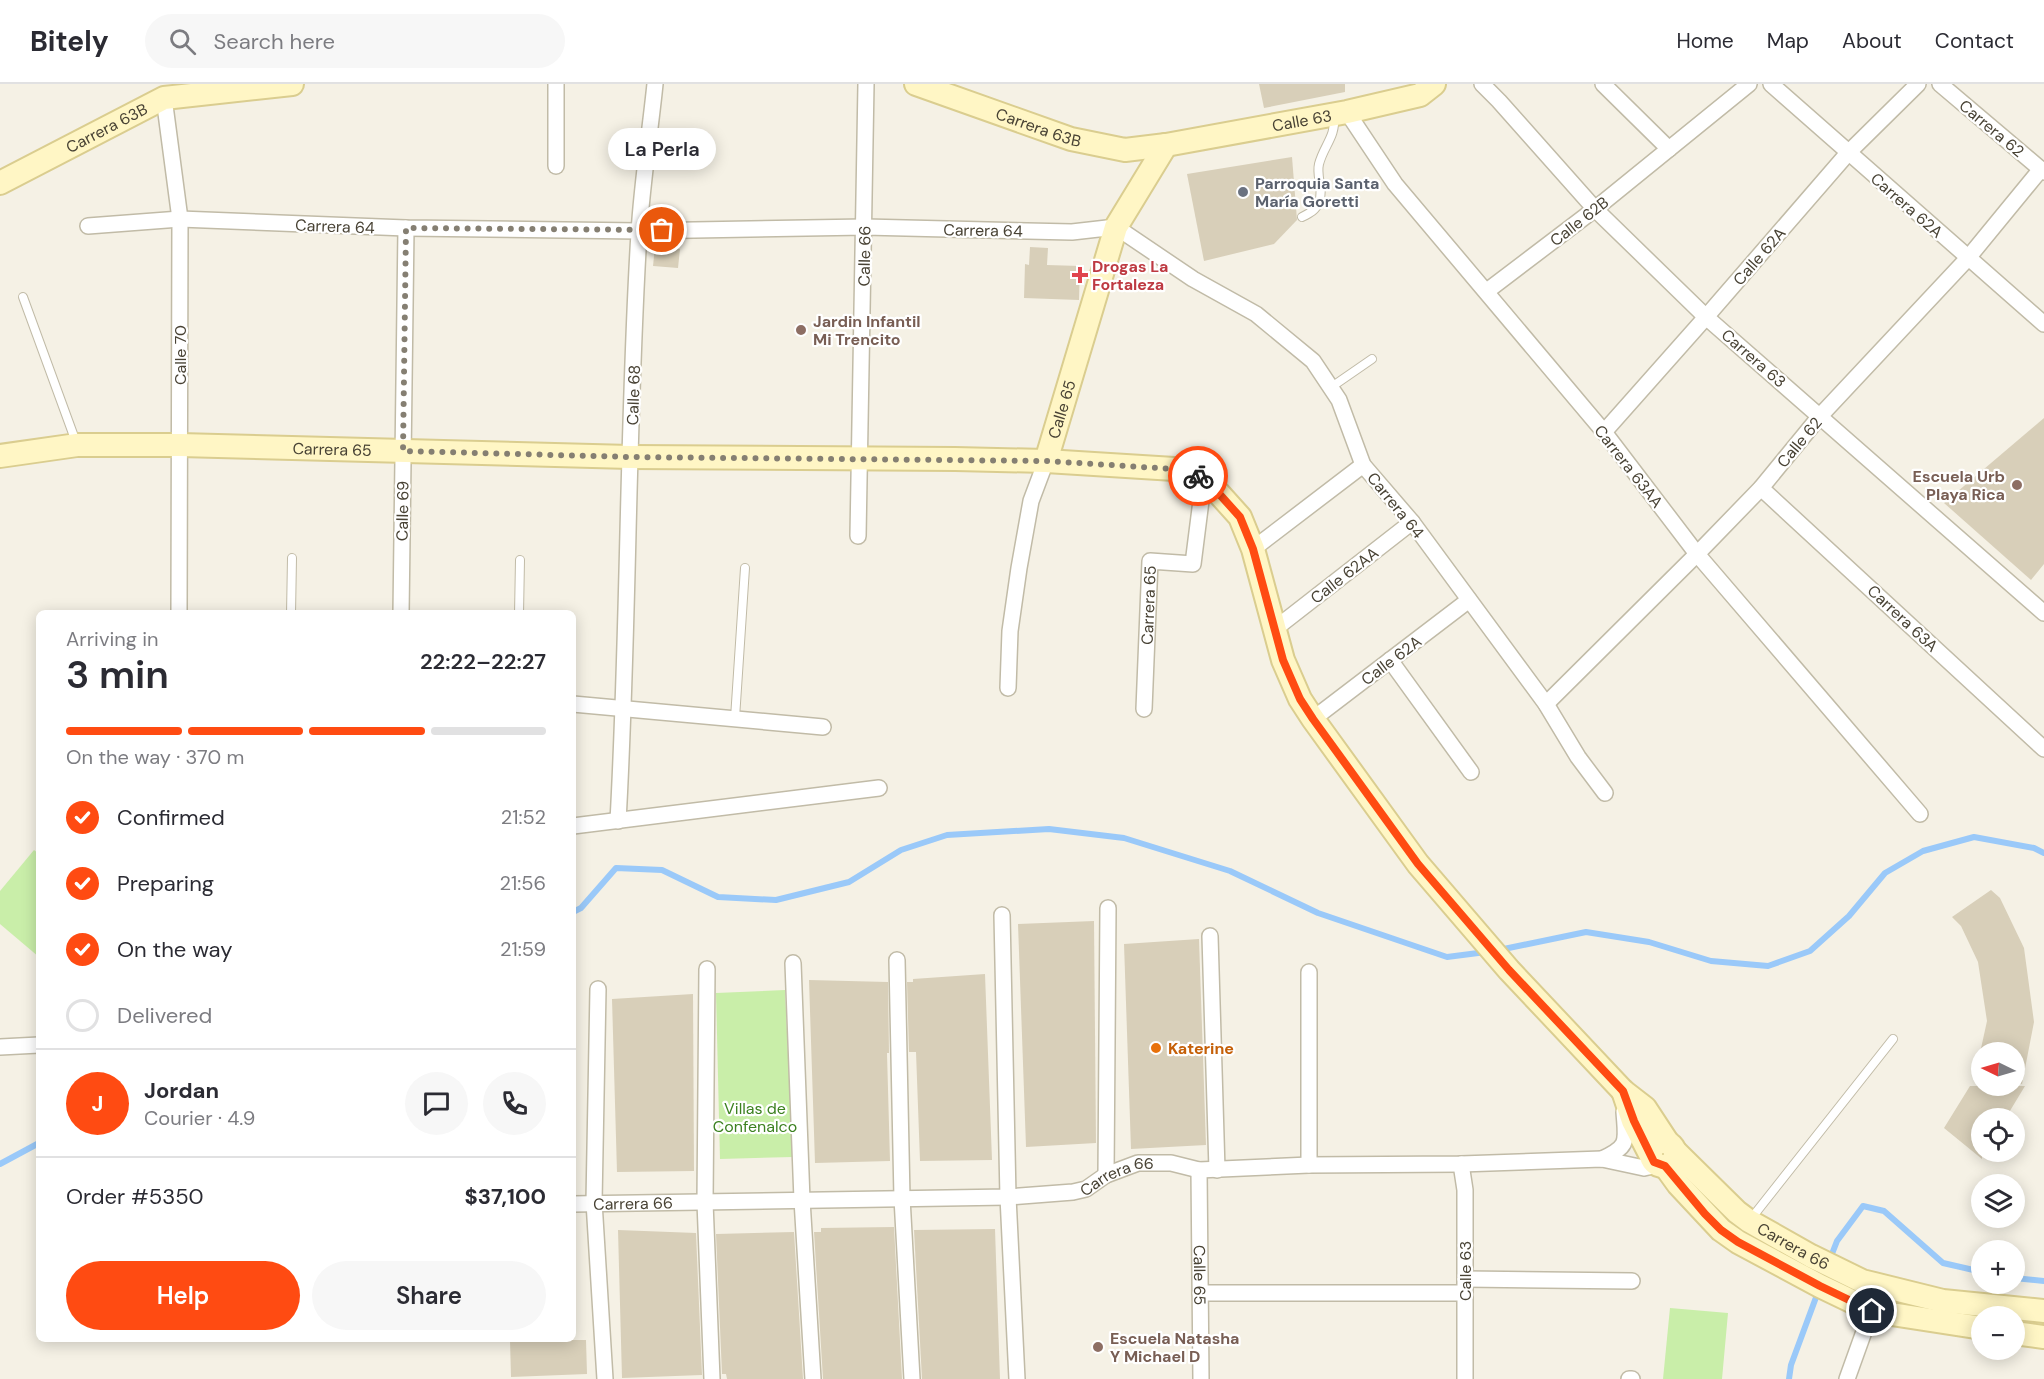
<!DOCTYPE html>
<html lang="en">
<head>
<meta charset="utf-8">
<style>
	:root { --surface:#fff; --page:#f7f7f7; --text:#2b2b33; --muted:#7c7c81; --line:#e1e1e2; --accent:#ff4b12 }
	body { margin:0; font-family:"DM Sans",sans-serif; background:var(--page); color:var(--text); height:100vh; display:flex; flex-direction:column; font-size:22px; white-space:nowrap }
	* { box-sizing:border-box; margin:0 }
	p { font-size:20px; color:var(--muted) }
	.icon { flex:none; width:33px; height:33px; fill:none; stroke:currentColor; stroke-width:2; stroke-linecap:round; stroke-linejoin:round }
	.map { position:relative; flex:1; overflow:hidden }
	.sheet { position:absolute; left:36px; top:526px; width:540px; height:732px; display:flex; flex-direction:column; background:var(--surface); border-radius:9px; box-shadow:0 3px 15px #0003 }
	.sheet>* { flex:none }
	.needle { width:39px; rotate:275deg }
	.controls { position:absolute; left:1971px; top:958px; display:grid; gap:12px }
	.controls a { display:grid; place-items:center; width:54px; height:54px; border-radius:50%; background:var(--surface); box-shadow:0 3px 15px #0003; font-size:30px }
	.pin { position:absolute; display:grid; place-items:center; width:51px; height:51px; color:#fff; margin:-26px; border:3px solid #fff; border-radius:50%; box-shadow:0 2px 6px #0007 }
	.courier { position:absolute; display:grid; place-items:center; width:60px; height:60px; margin:-30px; border:4px solid #ff4b12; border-radius:50%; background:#fff; color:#222; box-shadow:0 2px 8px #0007 }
	.bubble { position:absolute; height:42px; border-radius:21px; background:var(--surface); box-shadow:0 3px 15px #0003; font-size:20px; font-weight:600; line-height:42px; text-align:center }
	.overview em { font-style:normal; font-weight:600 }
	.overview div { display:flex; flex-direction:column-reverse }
	.overview { display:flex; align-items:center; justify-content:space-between; height:102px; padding:0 30px }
	h1 { font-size:39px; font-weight:600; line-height:45px }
	.bar { display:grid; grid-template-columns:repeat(4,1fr); gap:9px 6px; align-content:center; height:72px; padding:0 30px }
	.bar i { height:8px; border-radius:4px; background:var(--line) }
	.bar .current { background:var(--accent) }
	.bar p { grid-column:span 4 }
	.line { display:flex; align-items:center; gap:15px; padding:0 30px; border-top:2px solid var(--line) }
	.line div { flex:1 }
	.round { display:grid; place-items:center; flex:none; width:63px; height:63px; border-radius:32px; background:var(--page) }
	ol { padding:0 30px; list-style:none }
	li { display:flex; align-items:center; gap:18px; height:66px }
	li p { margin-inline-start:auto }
	li .icon { padding:6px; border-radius:50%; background:var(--accent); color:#fff; stroke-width:4 }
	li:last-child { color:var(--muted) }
	li i { width:33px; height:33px; border:3px solid var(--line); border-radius:50% }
	.cta { display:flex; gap:12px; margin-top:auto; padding:12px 30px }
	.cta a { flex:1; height:69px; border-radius:36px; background:var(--accent); color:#fff; font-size:24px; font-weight:600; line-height:69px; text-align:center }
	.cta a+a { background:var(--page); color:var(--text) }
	header { display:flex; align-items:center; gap:36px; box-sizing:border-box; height:84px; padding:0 30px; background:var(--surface); border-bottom:2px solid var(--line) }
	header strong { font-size:28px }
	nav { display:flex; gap:33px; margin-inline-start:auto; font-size:21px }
	.search { width:420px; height:54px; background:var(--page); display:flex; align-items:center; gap:15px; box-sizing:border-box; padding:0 21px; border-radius:33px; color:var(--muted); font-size:22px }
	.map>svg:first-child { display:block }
	.green { fill:#c9eea9 }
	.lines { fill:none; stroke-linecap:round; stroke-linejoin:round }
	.stream { stroke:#9ac9f9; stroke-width:6 }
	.building { fill:#d8cfb9 }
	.lane-casing { stroke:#c1bba7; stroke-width:10 }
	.street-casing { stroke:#c1bba7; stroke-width:18 }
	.secondary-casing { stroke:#dacd8f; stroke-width:26 }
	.lane { stroke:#fff; stroke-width:8 }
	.street { stroke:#fff; stroke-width:15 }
	.secondary { stroke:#fff6c5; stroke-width:22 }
	.done { stroke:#857f72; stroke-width:6; stroke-dasharray:0 10.8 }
	.route { stroke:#ff4b12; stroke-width:8 }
	.worship-dot { fill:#6b7280; stroke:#fff; stroke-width:2 }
	.health-dot { fill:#e0444e; stroke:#fff; stroke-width:2 }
	.education-dot { fill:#8d6e63; stroke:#fff; stroke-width:2 }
	.food-dot { fill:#e8710a; stroke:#fff; stroke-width:2 }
	.labels { text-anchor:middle; stroke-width:4.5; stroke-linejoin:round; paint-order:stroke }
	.street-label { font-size:16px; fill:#484234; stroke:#fff }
	.worship-label { font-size:16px; font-weight:bold; fill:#5b616d; stroke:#fff; text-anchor:start }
	.health-label { font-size:16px; font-weight:bold; fill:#be3a42; stroke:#fff; text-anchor:start }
	.education-label { font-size:16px; font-weight:bold; fill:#785e54; stroke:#fff; text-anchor:start }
	.food-label { font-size:16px; font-weight:bold; fill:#c56008; stroke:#fff; text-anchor:start }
	.park-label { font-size:16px; fill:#3c8120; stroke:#fff }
</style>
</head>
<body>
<header>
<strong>Bitely</strong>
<div class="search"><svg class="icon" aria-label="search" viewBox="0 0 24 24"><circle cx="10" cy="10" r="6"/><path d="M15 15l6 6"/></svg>Search here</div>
<nav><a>Home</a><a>Map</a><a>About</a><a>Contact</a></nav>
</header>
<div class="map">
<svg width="2044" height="1295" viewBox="0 0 2044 1295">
	<rect width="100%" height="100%" fill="#f5f1e5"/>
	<g class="green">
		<polygon points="34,766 39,770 39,873 0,840 0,807"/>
		<polygon points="785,906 793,1073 720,1075 716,909"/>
		<polygon points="1670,1224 1728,1229 1722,1295 1663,1295"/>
	</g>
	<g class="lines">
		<g class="stream">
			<polyline points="573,828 581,824 616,784 662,786 718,813 776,816 849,798 901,766 947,751 1049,745 1124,754 1230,787 1318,829 1447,873 1486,868"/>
			<polyline points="1499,866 1586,848 1649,858 1711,877 1768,882 1810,867 1849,832 1885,789 1923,767 1974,753 2034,764 2044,769"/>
			<polyline points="0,1080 39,1059"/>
			<polyline points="1830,1175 1837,1157 1863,1122 1884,1127 1943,1179 1982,1188"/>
			<polyline points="2014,1194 2044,1197"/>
			<polyline points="1789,1295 1791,1281 1818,1208"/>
		</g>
	</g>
	<g class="building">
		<polygon points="1259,0 1345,0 1345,8 1264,24"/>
		<polygon points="1292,73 1297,136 1274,160 1204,177 1187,90"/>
		<polygon points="655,163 680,165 678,184 653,182"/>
		<polygon points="1030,163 1048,164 1047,181 1080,182 1079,216 1024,214 1025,180 1029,181"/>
		<polygon points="2044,334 2044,480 2031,496 1944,419"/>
		<polygon points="1991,806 2000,814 2024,864 2034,938 2022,1000 2014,999 2014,969 1980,969 1987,937 1978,878 1961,842 1952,833"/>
		<polygon points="1094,837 1096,1059 1026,1063 1018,840"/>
		<polygon points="1199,855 1206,1061 1131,1065 1124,860"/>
		<polygon points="985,890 992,1076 920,1077 916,968 909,968 907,898 913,898 913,895"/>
		<polygon points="809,896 888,898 889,969 887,969 890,1077 815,1079"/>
		<polygon points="693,910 694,1087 617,1088 612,915"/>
		<polygon points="1970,1002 2025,1002 2005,1035 1982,1035 1982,1075 1944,1044"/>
		<polygon points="894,1143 902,1295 823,1295 814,1148 821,1148 821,1144"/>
		<polygon points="995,1145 1000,1295 922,1295 914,1146"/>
		<polygon points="618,1146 696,1149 702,1291 622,1294"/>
		<polygon points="794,1148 803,1295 727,1295 726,1290 722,1290 716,1150"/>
		<polygon points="510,1256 586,1256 587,1290 511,1293"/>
	</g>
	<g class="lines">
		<defs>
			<g id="lane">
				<path d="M1302 133C1310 129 1316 126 1319 118 1324 106 1316 92 1319 80 1324 61 1336 53 1334 32"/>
				<polyline points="23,213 76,358"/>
				<polyline points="1330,304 1372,275"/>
				<polyline points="291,530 292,474"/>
				<polyline points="519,530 520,476"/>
				<polyline points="735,634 745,484"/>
				<polyline points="1750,1136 1893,955"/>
			</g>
			<g id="street">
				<polyline points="556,0 556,82"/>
				<polyline points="1482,0 1499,17 1595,125 1706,233 2044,529"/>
				<polyline points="1603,0 1669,65"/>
				<polyline points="1771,0 2044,240"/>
				<polyline points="1940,0 2044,88"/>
				<polyline points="164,14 180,135 179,530"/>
				<polyline points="1347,28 1395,100 1604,348 1697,470 1920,730"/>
				<polyline points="88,142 180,135 406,144 639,147 865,143 1072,148 1116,143 1193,195 1256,230 1313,277 1339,316 1363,381 1412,438 1546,620 1578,673 1605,709"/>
				<polyline points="1487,207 1595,125 1749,0"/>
				<polyline points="1604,348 1706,233 1848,69 1918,0"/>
				<polyline points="1761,404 2044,665"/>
				<polyline points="858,452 866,0"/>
				<polyline points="1253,465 1363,381"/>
				<polyline points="401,530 406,144"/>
				<polyline points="1276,544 1412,438"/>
				<polyline points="1390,576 1471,688"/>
				<polyline points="1008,604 1010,547 1019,484 1031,417 1046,377"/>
				<polyline points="573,620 823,643"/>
				<polyline points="1546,620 1697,470 1761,404 1820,332 1968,174 2041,85"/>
				<path id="s1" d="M1144 625 1150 477 1193 480 1204 393"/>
				<polyline points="1313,635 1469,516"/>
				<path d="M618 737C629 541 627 345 639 149 642 99 650 49 655 0"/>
				<polyline points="573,742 879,704"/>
				<polyline points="1002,831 1008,1113 1017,1295"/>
				<polyline points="1210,852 1217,1086"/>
				<polyline points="897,876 902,1114 912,1295"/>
				<polyline points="793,879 802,1116 813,1295"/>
				<polyline points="707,885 705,1118 712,1295"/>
				<polyline points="1309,888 1309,1081"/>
				<polyline points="598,905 594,1118 605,1295"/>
				<polyline points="0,963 39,961"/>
				<path d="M1602 1075C1630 1062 1626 1057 1624 1028"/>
				<polyline points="1461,1080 1465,1106 1465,1295"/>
				<path id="s2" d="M1199 1086 1201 1295"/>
				<polyline points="1106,1091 1108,824"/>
				<path id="s3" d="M573 1120 1008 1113 1073 1108 1086 1105 1106 1091 1138 1079H1171L1199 1086 1309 1081 1461 1080 1602 1075 1644 1084 1657 1081"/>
				<polyline points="1465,1195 1632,1197"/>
				<polyline points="1200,1209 1465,1209"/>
				<polyline points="1629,1295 1632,1295"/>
				<polyline points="1847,1295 1880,1203"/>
			</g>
			<g id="secondary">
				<path id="s4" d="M916 0 1071 55 1125 66 1166 61 1347 28 1420 11 1434 0"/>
				<path id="s5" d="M0 99 164 14 292 0"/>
				<path id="s6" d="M0 372 77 361H180L630 373 955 375 1046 377 1174 385 1204 393 1240 433 1253 465 1283 576 1300 615 1313 635 1418 780 1509 886 1623 1007 1645 1024 1668 1059"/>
				<path id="s7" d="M1046 377 1116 143 1166 61"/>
				<polyline points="1623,1007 1633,1037 1651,1072"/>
				<circle cx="1663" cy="1070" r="12"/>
				<path id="s8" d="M1675 1067 1737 1128 1749 1137 1811 1172 1862 1197 1943 1217 2044 1227"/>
				<polyline points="1665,1082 1678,1100 1721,1146 1738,1158 1820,1202 1872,1227 1982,1244"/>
				<polyline points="2014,1249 2044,1253"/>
			</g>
		</defs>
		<use href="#lane" class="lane-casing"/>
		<use href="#street" class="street-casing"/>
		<use href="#secondary" class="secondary-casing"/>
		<use href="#lane" class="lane"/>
		<use href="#street" class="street"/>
		<use href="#secondary" class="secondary"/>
	</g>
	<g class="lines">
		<polyline class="done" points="662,146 406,144 403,367 630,373 1046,377 1174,385 1198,392"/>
		<polyline class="route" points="1198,392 1204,393 1240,433 1253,465 1283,576 1300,615 1313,635 1418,780 1509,886 1623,1007 1634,1037 1654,1078 1665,1082 1705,1130 1721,1146 1738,1158 1820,1202 1872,1227"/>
	</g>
	<circle class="worship-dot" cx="1243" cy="108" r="6"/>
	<path class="health-dot" d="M1077 182h6v6h6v6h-6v6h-6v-6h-6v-6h6z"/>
	<g class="education-dot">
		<circle cx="801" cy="246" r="6"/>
		<circle cx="2017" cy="401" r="6"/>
		<circle cx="1098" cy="1263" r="6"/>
	</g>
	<circle class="food-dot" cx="1156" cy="964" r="6"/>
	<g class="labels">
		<g class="street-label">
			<text dy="6" stroke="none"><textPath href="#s4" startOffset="399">Calle 63</textPath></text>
			<text dy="6" stroke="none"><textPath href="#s4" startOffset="130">Carrera 63B</textPath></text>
			<text dy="6" stroke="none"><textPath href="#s5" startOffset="120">Carrera 63B</textPath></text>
			<text transform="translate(1992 44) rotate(40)" y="6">Carrera 62</text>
			<text transform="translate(1907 121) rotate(41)" y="6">Carrera 62A</text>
			<text transform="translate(1579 137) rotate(-38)" y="6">Calle 62B</text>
			<text transform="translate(335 142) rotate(2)" y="6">Carrera 64</text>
			<text transform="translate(983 146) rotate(1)" y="6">Carrera 64</text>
			<text transform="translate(864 172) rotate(-89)" y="6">Calle 66</text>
			<text transform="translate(1759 172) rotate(-49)" y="6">Calle 62A</text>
			<text transform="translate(180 271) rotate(-90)" y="6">Calle 70</text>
			<text transform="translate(1754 274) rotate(41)" y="6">Carrera 63</text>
			<text transform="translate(633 311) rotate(-88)" y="6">Calle 68</text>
			<text dy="6" stroke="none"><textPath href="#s7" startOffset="54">Calle 65</textPath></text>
			<text transform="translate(1799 358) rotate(-50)" y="6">Calle 62</text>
			<text dy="6" stroke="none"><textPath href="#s6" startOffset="333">Carrera 65</textPath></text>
			<text transform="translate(1629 382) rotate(52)" y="6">Carrera 63AA</text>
			<text transform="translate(1396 421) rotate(51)" y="6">Carrera 64</text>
			<text transform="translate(402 427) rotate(-89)" y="6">Calle 69</text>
			<text transform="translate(1344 491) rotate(-38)" y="6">Calle 62AA</text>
			<text dy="6" stroke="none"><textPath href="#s1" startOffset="104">Carrera 65</textPath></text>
			<text transform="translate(1903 534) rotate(43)" y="6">Carrera 63A</text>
			<text transform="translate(1391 576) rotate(-37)" y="6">Calle 62A</text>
			<text dy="6" stroke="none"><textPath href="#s3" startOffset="548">Carrera 66</textPath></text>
			<text dy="6" stroke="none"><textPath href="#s3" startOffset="60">Carrera 66</textPath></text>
			<text dy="6" stroke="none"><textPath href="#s8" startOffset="153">Carrera 66</textPath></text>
			<text transform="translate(1465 1187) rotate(-90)" y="6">Calle 63</text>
			<text dy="6" stroke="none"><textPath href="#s2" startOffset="105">Calle 65</textPath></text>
		</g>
		<g class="worship-label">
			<text x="1255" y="105">Parroquia Santa<tspan x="1255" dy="18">María Goretti</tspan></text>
		</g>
		<g class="health-label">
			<text x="1092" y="188">Drogas La<tspan x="1092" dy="18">Fortaleza</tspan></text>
		</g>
		<g class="education-label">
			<text x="813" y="243">Jardin Infantil<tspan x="813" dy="18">Mi Trencito</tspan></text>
			<text x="2005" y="398" text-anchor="end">Escuela Urb<tspan x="2005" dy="18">Playa Rica</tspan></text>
			<text x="1110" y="1260">Escuela Natasha<tspan x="1110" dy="18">Y Michael D</tspan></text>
		</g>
		<g class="food-label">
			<text x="1168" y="970">Katerine</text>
		</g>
		<g class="park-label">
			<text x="755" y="1030">Villas de<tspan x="755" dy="18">Confenalco</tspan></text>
		</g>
	</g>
</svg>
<div class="controls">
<a><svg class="needle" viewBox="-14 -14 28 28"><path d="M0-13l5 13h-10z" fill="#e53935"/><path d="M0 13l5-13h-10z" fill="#7c7c81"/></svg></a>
<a><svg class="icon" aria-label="locate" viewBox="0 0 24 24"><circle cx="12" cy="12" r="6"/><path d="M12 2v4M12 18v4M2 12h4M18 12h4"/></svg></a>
<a><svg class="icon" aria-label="layers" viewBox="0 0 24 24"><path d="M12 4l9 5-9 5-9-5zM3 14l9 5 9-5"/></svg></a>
<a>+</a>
<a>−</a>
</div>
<div class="pin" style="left:662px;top:146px;background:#ea580c"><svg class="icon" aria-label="bag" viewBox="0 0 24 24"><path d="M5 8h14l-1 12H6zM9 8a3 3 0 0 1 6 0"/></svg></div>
<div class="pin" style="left:1872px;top:1227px;background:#1f2937"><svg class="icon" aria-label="home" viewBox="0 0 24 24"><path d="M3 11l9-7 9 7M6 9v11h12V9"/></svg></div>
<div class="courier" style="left:1198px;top:392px"><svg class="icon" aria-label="bike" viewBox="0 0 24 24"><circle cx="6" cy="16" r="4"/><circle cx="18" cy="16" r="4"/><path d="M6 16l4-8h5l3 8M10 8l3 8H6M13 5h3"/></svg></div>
<div class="bubble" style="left:608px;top:44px;width:108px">La Perla</div>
<section class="sheet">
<div class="overview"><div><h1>3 min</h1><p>Arriving in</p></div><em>22:22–22:27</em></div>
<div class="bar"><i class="current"></i><i class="current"></i><i class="current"></i><i></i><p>On the way · 370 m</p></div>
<ol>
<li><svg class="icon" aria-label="check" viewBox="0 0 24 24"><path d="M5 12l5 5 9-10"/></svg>Confirmed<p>21:52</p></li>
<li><svg class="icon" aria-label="check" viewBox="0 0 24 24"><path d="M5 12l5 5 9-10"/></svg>Preparing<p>21:56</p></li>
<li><svg class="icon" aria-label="check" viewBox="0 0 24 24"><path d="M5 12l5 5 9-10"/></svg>On the way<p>21:59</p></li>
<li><i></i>Delivered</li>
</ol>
<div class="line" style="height:108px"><b class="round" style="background:var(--accent);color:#fff">J</b><div><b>Jordan</b><p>Courier · 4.9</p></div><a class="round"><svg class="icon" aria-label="chat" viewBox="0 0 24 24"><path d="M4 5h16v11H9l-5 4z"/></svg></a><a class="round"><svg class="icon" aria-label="phone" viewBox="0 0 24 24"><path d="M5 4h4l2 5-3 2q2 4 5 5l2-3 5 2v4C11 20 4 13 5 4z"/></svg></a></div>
<div class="line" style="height:78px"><div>Order #5350</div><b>$37,100</b></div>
<div class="cta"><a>Help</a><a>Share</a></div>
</section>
</div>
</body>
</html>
